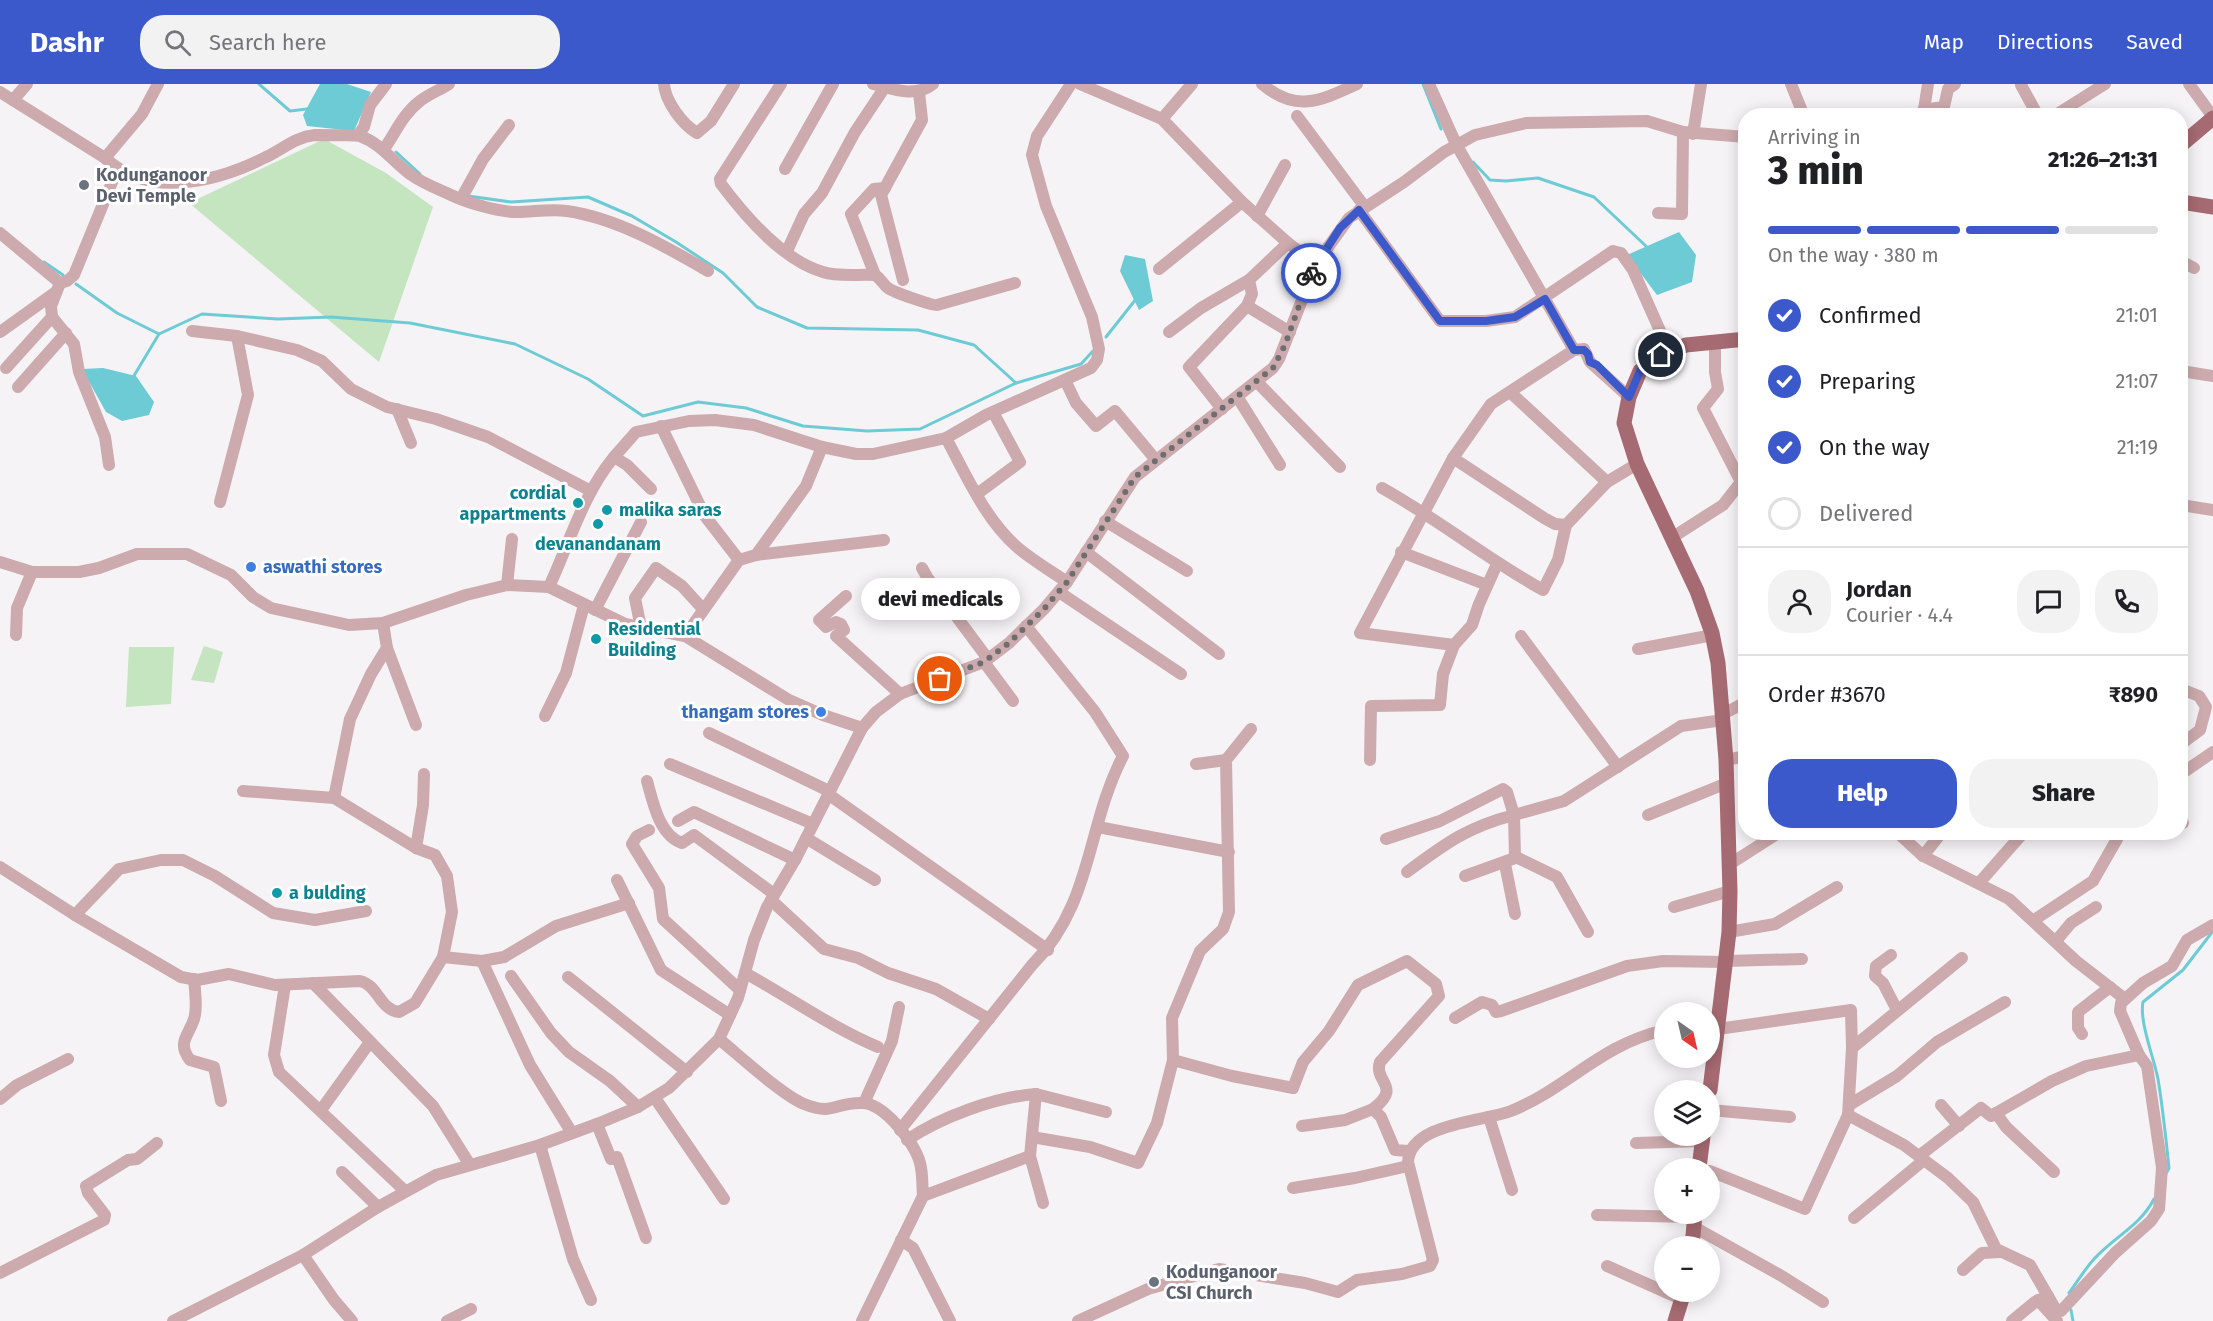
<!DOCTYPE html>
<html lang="en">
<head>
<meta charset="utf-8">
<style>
	:root { --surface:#fff; --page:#f2f2f2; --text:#202124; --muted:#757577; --line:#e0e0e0; --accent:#3c59cb }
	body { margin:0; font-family:"Fira Sans",sans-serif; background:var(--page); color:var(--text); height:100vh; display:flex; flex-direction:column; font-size:22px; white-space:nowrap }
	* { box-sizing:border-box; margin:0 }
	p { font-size:20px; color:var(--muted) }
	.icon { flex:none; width:33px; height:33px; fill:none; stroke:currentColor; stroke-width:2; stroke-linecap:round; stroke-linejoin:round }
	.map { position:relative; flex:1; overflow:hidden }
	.side { position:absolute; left:1738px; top:24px; width:450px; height:732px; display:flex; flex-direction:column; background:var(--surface); border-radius:24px; box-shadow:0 3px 15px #0003 }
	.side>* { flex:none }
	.needle { width:39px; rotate:146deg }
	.fabs { position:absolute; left:1654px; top:918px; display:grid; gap:12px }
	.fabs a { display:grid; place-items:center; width:66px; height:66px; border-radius:50%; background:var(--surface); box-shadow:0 3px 15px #0003; font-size:30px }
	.pin { position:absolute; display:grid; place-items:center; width:51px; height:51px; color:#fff; margin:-26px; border:3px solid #fff; border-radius:50%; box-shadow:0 2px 6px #0007 }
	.courier { position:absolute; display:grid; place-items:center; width:60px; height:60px; margin:-30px; border:4px solid #3c59cb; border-radius:50%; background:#fff; color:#222; box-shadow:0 2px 8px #0007 }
	.bubble { position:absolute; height:42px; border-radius:21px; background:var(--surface); box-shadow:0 3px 15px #0003; font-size:20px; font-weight:800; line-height:42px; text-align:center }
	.head em { font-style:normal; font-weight:800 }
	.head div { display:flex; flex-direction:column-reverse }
	.head { display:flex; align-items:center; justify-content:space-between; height:102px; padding:0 30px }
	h1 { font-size:39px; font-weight:800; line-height:45px }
	.bar { display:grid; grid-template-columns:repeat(4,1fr); gap:9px 6px; align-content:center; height:72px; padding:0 30px }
	.bar i { height:8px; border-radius:4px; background:var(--line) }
	.bar .on { background:var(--accent) }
	.bar p { grid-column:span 4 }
	.line { display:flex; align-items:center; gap:15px; padding:0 30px; border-top:2px solid var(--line) }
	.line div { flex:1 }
	.round { display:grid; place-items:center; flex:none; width:63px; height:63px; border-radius:24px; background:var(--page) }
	ol { padding:0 30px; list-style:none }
	li { display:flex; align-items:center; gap:18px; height:66px }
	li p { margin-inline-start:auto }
	li .icon { padding:6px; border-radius:50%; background:var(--accent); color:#fff; stroke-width:4 }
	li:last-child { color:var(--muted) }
	li i { width:33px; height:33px; border:3px solid var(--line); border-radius:50% }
	.primary-button { display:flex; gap:12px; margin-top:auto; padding:12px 30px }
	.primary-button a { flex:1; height:69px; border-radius:24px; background:var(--accent); color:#fff; font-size:24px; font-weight:800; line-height:69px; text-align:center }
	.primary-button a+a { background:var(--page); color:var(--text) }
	header { display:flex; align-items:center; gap:36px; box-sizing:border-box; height:84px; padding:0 30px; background:var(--accent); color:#fff }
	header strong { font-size:28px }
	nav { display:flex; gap:33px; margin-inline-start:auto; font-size:21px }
	.search { width:420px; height:54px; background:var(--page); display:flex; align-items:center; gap:15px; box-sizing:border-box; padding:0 21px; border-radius:24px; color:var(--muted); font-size:22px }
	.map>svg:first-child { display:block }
	.green { fill:#c4e5bf }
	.water { fill:#6ccbd5 }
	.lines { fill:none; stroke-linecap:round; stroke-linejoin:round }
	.stream { stroke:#6ccbd5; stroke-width:3 }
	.minor { stroke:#ccaaad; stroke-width:12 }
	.major { stroke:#a66a72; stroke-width:15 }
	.done { stroke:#6f6e6f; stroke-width:6; stroke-dasharray:0 10.8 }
	.route { stroke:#3c59cb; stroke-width:8 }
	.worship-dot { fill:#6b7280; stroke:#fff; stroke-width:2 }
	.culture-dot { fill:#0f9aa8; stroke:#fff; stroke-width:2 }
	.shop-dot { fill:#3f7fe0; stroke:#fff; stroke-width:2 }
	.labels { text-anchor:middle; stroke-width:6; stroke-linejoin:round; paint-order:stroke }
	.worship-label { font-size:18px; font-weight:bold; fill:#5b616d; stroke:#fff; text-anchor:start }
	.culture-label { font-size:18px; font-weight:bold; fill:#0d838f; stroke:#fff; text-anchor:start }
	.shop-label { font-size:18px; font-weight:bold; fill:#366cbe; stroke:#fff; text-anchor:start }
</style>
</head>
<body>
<header>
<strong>Dashr</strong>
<div class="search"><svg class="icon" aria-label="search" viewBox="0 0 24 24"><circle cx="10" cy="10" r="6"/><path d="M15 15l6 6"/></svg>Search here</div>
<nav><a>Map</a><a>Directions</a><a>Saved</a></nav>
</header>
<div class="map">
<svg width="2213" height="1237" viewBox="0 0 2213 1237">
	<rect width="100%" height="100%" fill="#f6f3f6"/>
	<g class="green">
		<polygon points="324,55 386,89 433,123 379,278 189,119"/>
		<polygon points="204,562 223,568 214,599 191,596"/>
		<polygon points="129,563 174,563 171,620 126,623"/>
	</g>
	<g class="water">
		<polygon points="320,0 347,0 371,8 354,47 307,42 303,31"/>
		<polygon points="1679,148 1696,171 1692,198 1657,211 1627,171"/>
		<polygon points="1125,171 1145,175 1153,217 1139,226 1120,187"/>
		<polygon points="103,284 136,292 154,318 149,331 122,337 106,328 82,285"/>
	</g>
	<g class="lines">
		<g class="stream">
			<polyline points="259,0 290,27 307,25"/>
			<polyline points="1423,0 1441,45"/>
			<polyline points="396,68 420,90"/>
			<polyline points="1473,78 1490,96 1506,97 1538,94 1594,113 1648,164"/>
			<polyline points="468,112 511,118 588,113 632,132 676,158 723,189 757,223 807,244 918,246 974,261 1016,299"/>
			<polyline points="44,178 63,191"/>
			<polyline points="76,200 117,229 159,250"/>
			<polyline points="1106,253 1136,215"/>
			<polyline points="132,295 159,250 202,230 278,235 331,233 410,239 515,260 588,295 643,332 698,318 746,324 803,342 867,347 920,345 1016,299 1081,280 1093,267"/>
			<path d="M2167 1088 2169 1084C2166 1055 2163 1025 2158 995 2154 974 2139 937 2143 918L2183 886 2213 847"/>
			<path d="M2069 1209C2077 1198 2085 1185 2094 1175 2114 1153 2140 1142 2154 1115"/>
			<polyline points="2071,1226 2073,1237"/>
		</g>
		<g class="minor">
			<path d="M664 0C665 17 682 40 697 49L711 37 734 0"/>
			<path d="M781 0 720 95 721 100C745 132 784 177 823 188 838 193 859 190 875 191 882 195 883 201 888 204 893 208 933 222 937 221L1015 199"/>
			<path d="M873 0C893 5 915 14 933 0"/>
			<polyline points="1080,0 1162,35 1242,118 1288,159 1316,180 1349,134 1404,98 1444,68 1475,51 1526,39 1647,37 1683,48 1746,53"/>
			<path d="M1262 0C1296 29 1320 17 1357 0"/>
			<polyline points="1429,0 1456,60 1574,266 1584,265 1590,278 1629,313"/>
			<polyline points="1791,0 1804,32"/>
			<polyline points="2189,0 2213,33"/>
			<polyline points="2021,1 2038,32"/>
			<path d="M0 8 105 74C149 115 217 98 266 73 283 65 295 53 315 51 321 51 357 51 360 52 382 60 393 78 410 90 422 99 438 105 451 111 468 119 493 126 512 128 530 129 548 124 567 127 616 134 665 162 708 187"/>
			<polyline points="13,16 27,0"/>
			<polyline points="1923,26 1944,23 1948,5 1955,0"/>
			<polyline points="1297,32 1365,123"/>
			<polyline points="1923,32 1928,0"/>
			<polyline points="2054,32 2105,0"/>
			<polyline points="1162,35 1192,0"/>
			<polyline points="1693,50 1701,0"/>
			<polyline points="358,51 364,43 370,21 386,0"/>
			<path d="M384 65C396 48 403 30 420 17 429 10 440 6 449 0"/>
			<polyline points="105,74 142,30 158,0"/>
			<polyline points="785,85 833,0"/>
			<polyline points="461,115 483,75 509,41"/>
			<polyline points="1359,126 1440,237 1486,237 1515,233 1613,167 1621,169 1633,186 1669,267"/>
			<polyline points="1658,129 1682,130 1683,48"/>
			<polyline points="1257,132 1285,81"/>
			<polyline points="0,149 60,199 67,197 74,191 117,86"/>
			<polyline points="787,167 804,130 822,109 855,48 885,3"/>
			<polyline points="2181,177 2194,184"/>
			<polyline points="1159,185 1242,118"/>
			<polyline points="875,191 851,130 874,105 885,104"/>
			<polyline points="903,196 881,111 922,36 919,8"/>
			<polyline points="1247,222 1290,248"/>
			<polyline points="52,233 74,260 79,288 105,353 109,381"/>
			<polyline points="192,247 237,252 297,266 322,277 351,305 387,323 436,335 488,353 591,407"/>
			<polyline points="0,248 56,208"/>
			<polyline points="1169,248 1201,224 1249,196"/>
			<polyline points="6,284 52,233 51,222 60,199"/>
			<polyline points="2181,287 2213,292"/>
			<polyline points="1065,296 1076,319 1096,342 1115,327 1156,376"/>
			<polyline points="1257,298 1340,383"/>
			<polyline points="18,303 66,249"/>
			<polyline points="1510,308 1607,398"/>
			<polyline points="1238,314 1280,381"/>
			<polyline points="397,325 411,359"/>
			<polyline points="1222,325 1189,283 1247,222 1252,210 1249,196 1288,159"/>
			<polyline points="661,342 705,432 739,476"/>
			<path d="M946 354C966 391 985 435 1017 463 1032 476 1051 487 1067 498"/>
			<polyline points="614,373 636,348 689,337 715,336 754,341 822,363 856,370 873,370 946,354 986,331 1091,284 1097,276 1099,265 1092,233 1046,122 1032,71 1037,52 1071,0"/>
			<polyline points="1453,374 1544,434 1555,440 1566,441"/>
			<path d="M1382 404C1438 435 1487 475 1543 506L1558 476 1566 441 1607 398 1637 380"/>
			<polyline points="977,410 1020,378 993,328"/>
			<polyline points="220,418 248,311 237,252"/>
			<polyline points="2181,421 2213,426"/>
			<polyline points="1105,437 1187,487"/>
			<polyline points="1673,453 1723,421 1741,398 1703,324 1718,305 1715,288 1715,258"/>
			<polyline points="1086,468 1219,570"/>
			<polyline points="1401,468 1487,501"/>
			<polyline points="756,471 884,456"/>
			<polyline points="0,478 32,488 79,488 99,484 137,470 187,470 231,491 253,513 271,524 349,541 383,539 466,511 507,501 549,503 625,540 685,552 789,616 823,631 862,644"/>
			<polyline points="922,484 927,493 988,575"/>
			<polyline points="507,501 512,455"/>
			<path d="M549 503C569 460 583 410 614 373L627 381 651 405"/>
			<polyline points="1059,508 1181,590"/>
			<polyline points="846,512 819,536 826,543 836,538 841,540 844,546 836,552 900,610"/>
			<polyline points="595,526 641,438"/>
			<polyline points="383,539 387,564 416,641"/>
			<polyline points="641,544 635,514 656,484 682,502 702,524"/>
			<polyline points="16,551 17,524 32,488"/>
			<polyline points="685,552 739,476 756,471 806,402 822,363"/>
			<polyline points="1521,552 1618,683"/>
			<polyline points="1454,561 1360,549 1453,374 1491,320 1574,266"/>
			<polyline points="1638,565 1713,551"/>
			<polyline points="984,578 1013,617"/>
			<polyline points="2181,605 2199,612 2206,623 2200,646 2181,660"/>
			<polyline points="1723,630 1746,618"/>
			<polyline points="545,632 566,589 584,521"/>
			<path d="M1251 645 1226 676 1229 828 1223 845 1200 867 1172 934 1173 976 1232 992 1293 1004 1303 978 1329 947 1358 901 1407 877 1436 900 1439 912 1380 978C1373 998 1403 1002 1373 1025"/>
			<polyline points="709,649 829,707"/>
			<polyline points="1370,676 1371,622 1440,621 1443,590 1454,561 1472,541 1479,520 1497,480"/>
			<polyline points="1726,676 1746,672"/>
			<polyline points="670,680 813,740"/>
			<polyline points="1196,680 1226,676"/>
			<polyline points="2181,690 2213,668"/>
			<path d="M647 697C653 718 659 751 682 759L694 751 774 810"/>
			<polyline points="243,707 334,714 350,635 371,590 387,564"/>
			<polyline points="828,710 1048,866"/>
			<polyline points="334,714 416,764 435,771 447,792 452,828 443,873"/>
			<polyline points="1648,731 1727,699"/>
			<polyline points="2181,733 2183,739"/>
			<polyline points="678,737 694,728 795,776"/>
			<polyline points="1098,743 1229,768"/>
			<polyline points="649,746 637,752 632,760 659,804 663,835 740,906"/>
			<polyline points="1897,748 1923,772 2009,815 2076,877 2125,915"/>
			<polyline points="806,754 875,796"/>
			<polyline points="1386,755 1440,737 1503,705 1507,708 1514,731 1564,717 1681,642 1723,636"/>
			<polyline points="416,764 423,721 424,690"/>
			<polyline points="1923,772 1942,748"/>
			<polyline points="1516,773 1557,793 1588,848"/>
			<polyline points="1505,780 1515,830"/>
			<polyline points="1730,780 1780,748"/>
			<path d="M0 783 75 831 181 893 197 896 229 890 275 901 360 897C378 901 380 926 399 928L415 919 443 873 482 877 504 873 556 842 629 819"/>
			<path d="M1407 788C1445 760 1467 743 1514 731L1515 774 1465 792"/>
			<polyline points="617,796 661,886 730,931"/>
			<polyline points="1979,799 2024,748"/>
			<polyline points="771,816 824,865 858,874 888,889 936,905 989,935"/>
			<polyline points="1674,823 1730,807"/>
			<polyline points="75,831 119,785 161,776 183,776 215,792 273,829 315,836 366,827"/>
			<polyline points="2034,836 2093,797 2121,748"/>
			<polyline points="1729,848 1775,840 1837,803"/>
			<polyline points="2056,857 2071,839 2096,823"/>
			<polyline points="1891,871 1876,882 1875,892 1883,899 1897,926"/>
			<polyline points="482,877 530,981 572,1049"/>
			<polyline points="1726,877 1802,875"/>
			<path d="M745 889C791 914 829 942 878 963"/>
			<polyline points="511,892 551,949 569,968 610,997 638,1023"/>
			<polyline points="568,893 687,988"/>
			<path d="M194 895C195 907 197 920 195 931 192 949 175 957 190 976L214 983 221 1017"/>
			<polyline points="313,899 433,1022 470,1081"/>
			<polyline points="285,901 274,971 279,988 405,1107"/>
			<polyline points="1455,934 1482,918 1492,921 1496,928 1501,927 1627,882 1663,877 1726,878"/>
			<polyline points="1718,945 1851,926 1852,964"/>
			<polyline points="2082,950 2078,944 2078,928 2110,903"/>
			<path d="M719 955C740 972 782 1011 804 1020 834 1032 835 1018 862 1019 884 1019 915 1059 920 1079 923 1090 922 1101 923 1112L1030 1072"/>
			<polyline points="655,1014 724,1115"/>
			<polyline points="0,1015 17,1001 68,975"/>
			<polyline points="864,1019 892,957 899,923"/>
			<polyline points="1849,1021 1897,992 1937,958 2005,918"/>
			<polyline points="1941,1021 1959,1042"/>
			<polyline points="321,1026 370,958"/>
			<polyline points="1710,1026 1790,1033"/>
			<polyline points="1996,1029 2006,1043 2054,1088"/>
			<polyline points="1848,1031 1852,964 1962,874"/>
			<polyline points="1489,1033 1512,1106"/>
			<polyline points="597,1040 611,1075 617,1073 646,1154"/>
			<polyline points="1302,1042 1345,1036 1373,1025 1381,1033 1395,1066 1408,1067"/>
			<path d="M900 1046 1032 881C1093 820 1086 743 1123 672L1095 628 1026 542"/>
			<polyline points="1032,1053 1090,1063 1138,1079 1157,1039 1173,976"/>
			<path d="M907 1056C941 1033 995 1013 1036 1010"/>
			<polyline points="1636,1059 1702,1057"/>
			<polyline points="540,1061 573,1175 591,1216"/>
			<polyline points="1919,1072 1981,1024 1991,1032 2052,997 2086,982 2139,971 2120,927 2121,919 2143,899 2172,882 2187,856 2213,841"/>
			<polyline points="1710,1087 1805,1125 1848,1031 1904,1061 1948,1094 1973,1118 1996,1165 2030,1181 2056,1226 2061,1227 2115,1169 2151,1137 2159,1125 2162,1084 2147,982 2139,971"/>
			<polyline points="342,1088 378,1123"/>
			<polyline points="1293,1104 1355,1094 1408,1082"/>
			<polyline points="1043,1119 1030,1072 1036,1010 1106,1028"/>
			<polyline points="1597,1131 1695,1133"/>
			<polyline points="1854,1134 1924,1076"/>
			<polyline points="1694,1143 1780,1191 1823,1218"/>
			<polyline points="901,1156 913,1164 950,1237"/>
			<polyline points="303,1171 334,1216 352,1237"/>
			<polyline points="1607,1182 1681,1215"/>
			<polyline points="1963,1186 1982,1169 2000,1168"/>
			<polyline points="0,1189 104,1136 105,1131 88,1109 86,1102 128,1076 137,1075 157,1059"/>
			<polyline points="2038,1216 2057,1237"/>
			<polyline points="173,1237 303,1171 378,1123 436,1091 540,1061 597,1040 638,1023 669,1004 719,955 738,914 754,856 767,823 795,776 862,644 876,628 900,610 984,578 1009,559 1044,525 1067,498 1135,393 1273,284 1279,275 1316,180"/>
			<polyline points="447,1237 471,1225"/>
			<polyline points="862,1237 923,1112"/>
			<path d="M1078 1237 1148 1205 1219 1185 1305 1199 1338 1208 1357 1196 1402 1190 1430 1182 1433 1176 1408 1078C1410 1039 1482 1038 1511 1027 1568 1004 1601 960 1665 946"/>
			<polyline points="2012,1237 2035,1218 2048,1212"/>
		</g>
		<g class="major">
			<polyline points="2181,61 2213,34"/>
			<polyline points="2181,118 2213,123"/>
			<polyline points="1710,1006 1729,848 1730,807 1726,676 1718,579 1712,549 1697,507 1637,380 1624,339 1629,313 1640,287 1661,271 1686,261 1746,255"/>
			<polyline points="1699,1084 1703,1052"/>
			<polyline points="1692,1162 1695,1130"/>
			<polyline points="1675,1237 1684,1208"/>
		</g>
	</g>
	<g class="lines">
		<polyline class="done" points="940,595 984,578 1009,559 1044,525 1067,498 1135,393 1273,284 1285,261 1311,189"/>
		<polyline class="route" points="1311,189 1340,144 1359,126 1440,237 1486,237 1515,233 1545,215 1574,266 1584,266 1588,270 1590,278 1597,281 1629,313 1640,287 1661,271"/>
	</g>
	<g class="worship-dot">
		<circle cx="84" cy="101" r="6"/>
		<circle cx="1154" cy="1198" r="6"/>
	</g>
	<g class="culture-dot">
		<circle cx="578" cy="419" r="6"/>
		<circle cx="607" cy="426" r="6"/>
		<circle cx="598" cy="440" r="6"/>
		<circle cx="596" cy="555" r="6"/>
		<circle cx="277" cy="809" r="6"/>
	</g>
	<g class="shop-dot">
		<circle cx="251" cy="483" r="6"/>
		<circle cx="821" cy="628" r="6"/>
	</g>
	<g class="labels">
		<g class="worship-label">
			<text x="96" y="97">Kodunganoor<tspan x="96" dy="21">Devi Temple</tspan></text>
			<text x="1166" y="1194">Kodunganoor<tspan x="1166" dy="21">CSI Church</tspan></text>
		</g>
		<g class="culture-label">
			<text x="566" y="415" text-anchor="end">cordial<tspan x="566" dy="21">appartments</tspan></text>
			<text x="619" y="432">malika saras</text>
			<text x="598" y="466" text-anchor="middle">devanandanam</text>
			<text x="608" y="551">Residential<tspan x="608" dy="21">Building</tspan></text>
			<text x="289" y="815">a bulding</text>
		</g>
		<g class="shop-label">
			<text x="263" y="489">aswathi stores</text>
			<text x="809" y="634" text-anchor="end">thangam stores</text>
		</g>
	</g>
</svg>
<div class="fabs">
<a><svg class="needle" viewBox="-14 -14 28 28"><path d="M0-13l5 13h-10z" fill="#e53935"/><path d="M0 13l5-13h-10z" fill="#757577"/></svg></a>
<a><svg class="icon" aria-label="layers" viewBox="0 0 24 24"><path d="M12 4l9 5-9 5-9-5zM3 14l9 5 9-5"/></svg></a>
<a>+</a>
<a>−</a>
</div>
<div class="pin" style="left:940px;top:595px;background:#ea580c"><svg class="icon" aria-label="bag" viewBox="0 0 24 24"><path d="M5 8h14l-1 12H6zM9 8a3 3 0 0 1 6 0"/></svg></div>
<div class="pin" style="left:1661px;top:271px;background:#1f2937"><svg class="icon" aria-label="home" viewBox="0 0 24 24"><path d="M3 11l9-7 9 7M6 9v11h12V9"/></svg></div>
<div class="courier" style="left:1311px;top:189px"><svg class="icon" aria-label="bike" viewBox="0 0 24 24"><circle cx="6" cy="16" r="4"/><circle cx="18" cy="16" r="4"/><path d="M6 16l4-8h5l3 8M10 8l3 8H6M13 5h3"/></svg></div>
<div class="bubble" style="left:861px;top:494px;width:159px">devi medicals</div>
<section class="side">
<div class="head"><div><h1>3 min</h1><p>Arriving in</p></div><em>21:26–21:31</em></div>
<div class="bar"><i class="on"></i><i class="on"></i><i class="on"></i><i></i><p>On the way · 380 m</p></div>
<ol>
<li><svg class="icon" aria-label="check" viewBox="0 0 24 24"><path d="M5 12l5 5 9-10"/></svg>Confirmed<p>21:01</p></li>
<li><svg class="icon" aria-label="check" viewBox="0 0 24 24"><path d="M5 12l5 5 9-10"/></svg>Preparing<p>21:07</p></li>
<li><svg class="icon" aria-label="check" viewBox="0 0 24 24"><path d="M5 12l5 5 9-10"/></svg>On the way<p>21:19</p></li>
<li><i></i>Delivered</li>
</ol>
<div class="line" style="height:108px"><a class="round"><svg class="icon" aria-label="person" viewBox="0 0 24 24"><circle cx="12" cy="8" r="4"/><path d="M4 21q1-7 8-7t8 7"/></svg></a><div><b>Jordan</b><p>Courier · 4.4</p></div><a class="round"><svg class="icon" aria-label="chat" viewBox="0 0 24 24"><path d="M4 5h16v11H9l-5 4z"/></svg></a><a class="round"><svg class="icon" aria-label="phone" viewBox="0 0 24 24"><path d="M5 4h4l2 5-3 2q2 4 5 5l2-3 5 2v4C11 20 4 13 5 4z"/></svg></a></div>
<div class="line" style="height:78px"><div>Order #3670</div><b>₹890</b></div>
<div class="primary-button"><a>Help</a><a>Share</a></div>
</section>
</div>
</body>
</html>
